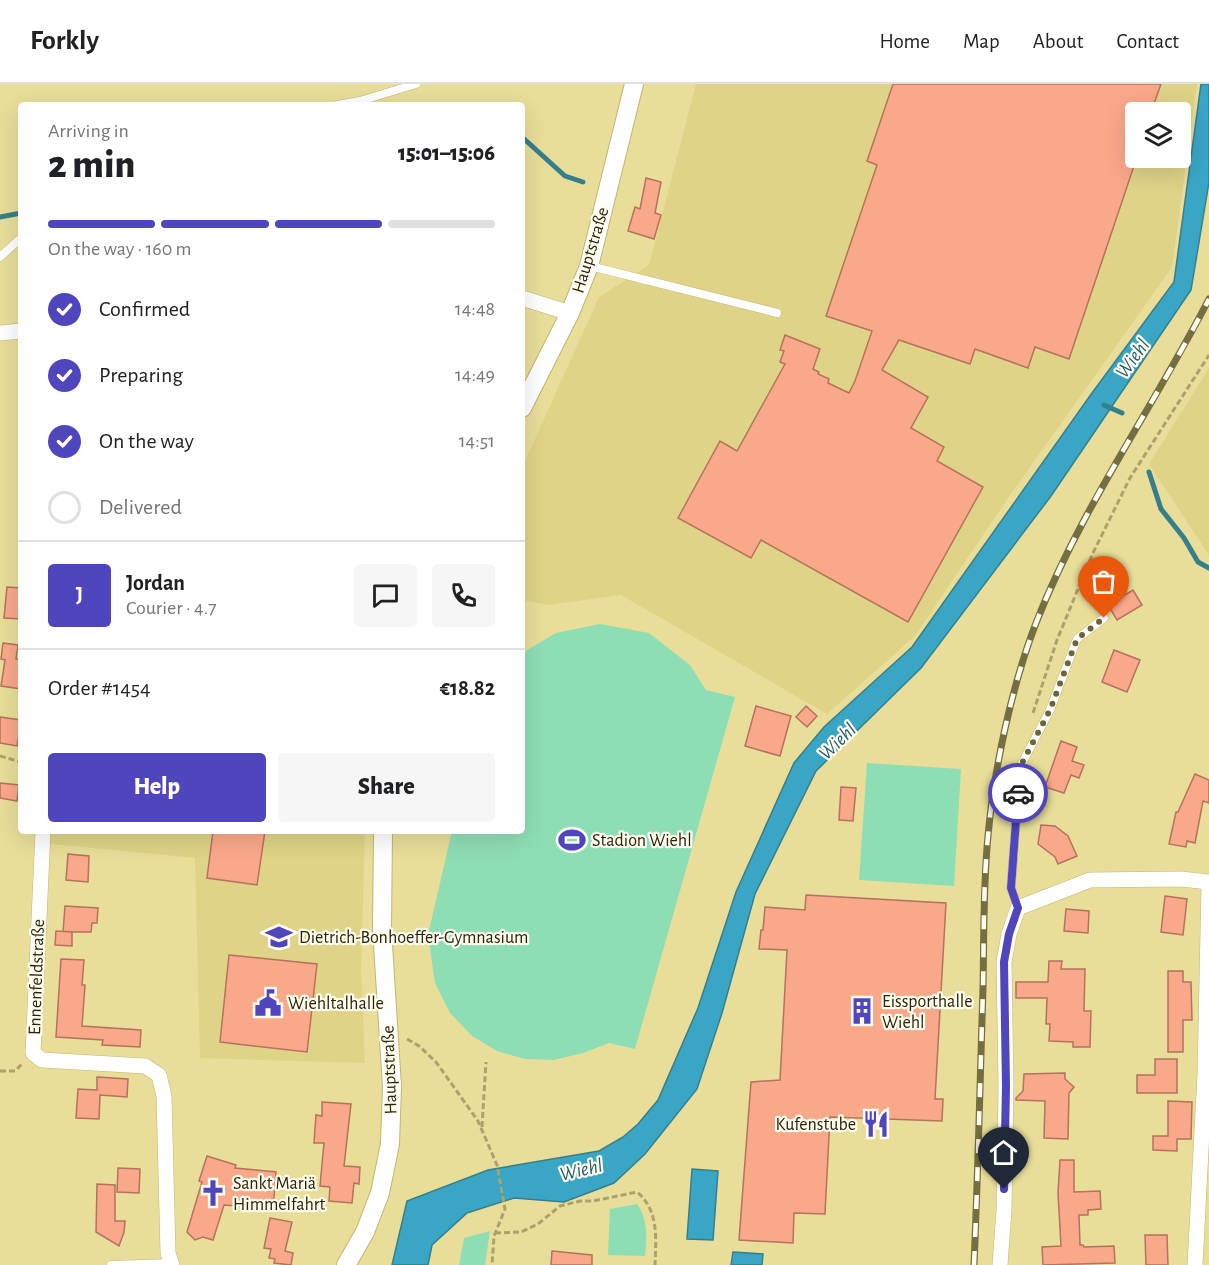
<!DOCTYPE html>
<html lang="en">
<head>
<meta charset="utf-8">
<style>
	:root { --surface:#fff; --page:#f6f6f6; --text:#202124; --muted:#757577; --line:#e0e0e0; --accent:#4f45bc }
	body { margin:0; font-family:"Alegreya Sans",sans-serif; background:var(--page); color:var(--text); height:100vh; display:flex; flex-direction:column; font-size:22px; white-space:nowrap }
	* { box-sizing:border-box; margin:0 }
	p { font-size:20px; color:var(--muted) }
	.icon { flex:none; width:33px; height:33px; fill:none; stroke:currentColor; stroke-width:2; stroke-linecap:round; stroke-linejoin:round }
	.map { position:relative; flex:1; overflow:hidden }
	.sheet { position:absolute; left:18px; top:18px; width:507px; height:732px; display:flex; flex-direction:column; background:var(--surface); border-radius:6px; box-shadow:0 6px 24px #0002 }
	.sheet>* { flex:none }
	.fabs { position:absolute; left:1125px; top:18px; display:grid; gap:12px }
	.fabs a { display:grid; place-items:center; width:66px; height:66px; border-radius:6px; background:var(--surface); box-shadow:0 6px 24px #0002; font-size:30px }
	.pin { position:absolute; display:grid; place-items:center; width:51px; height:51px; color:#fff; margin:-62px -26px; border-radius:50% 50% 50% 0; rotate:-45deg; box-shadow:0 0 6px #0007 }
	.pin .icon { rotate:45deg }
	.courier { position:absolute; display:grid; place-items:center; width:60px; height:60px; margin:-30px; border:4px solid #4f45bc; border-radius:50%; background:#fff; color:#222; box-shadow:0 2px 8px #0007 }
	.headline em { font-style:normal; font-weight:800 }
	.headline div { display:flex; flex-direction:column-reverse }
	.headline { display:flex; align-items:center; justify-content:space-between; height:102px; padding:0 30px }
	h1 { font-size:39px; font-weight:800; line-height:45px }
	.bar { display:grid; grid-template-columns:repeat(4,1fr); gap:9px 6px; align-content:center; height:72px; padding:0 30px }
	.bar i { height:8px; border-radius:4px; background:var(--line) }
	.bar .active { background:var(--accent) }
	.bar p { grid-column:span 4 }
	.line { display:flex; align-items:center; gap:15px; padding:0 30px; border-top:2px solid var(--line) }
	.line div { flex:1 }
	.round { display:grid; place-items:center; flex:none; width:63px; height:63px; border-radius:6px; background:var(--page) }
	ol { padding:0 30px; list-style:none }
	li { display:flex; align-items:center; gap:18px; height:66px }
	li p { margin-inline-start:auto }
	li .icon { padding:6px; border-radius:50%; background:var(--accent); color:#fff; stroke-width:4 }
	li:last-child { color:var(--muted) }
	li i { width:33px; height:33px; border:3px solid var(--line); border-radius:50% }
	.action { display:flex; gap:12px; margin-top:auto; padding:12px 30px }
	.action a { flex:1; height:69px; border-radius:6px; background:var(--accent); color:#fff; font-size:24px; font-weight:800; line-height:69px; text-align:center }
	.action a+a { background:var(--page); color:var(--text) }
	header { display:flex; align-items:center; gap:36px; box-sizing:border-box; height:84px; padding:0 30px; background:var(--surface); border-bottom:2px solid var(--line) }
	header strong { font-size:28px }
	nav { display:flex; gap:33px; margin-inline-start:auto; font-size:21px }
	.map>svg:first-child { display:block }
	.built { fill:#dfd387; fill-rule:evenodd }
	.green { fill:#8edeb5 }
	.water { fill:#3aa6c5; stroke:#357f8c; stroke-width:1.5 }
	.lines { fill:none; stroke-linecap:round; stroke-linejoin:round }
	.stream { stroke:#357f8c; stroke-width:5 }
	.building { fill:#faa88a; stroke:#b3735c; stroke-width:1.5 }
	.service-casing { stroke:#c0b673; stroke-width:9 }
	.minor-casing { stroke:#c0b673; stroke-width:16 }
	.tertiary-casing { stroke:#c0b673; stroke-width:20 }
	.path { stroke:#aaa26a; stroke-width:3; stroke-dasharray:6 3; stroke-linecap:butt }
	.service { stroke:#fff; stroke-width:8 }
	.minor { stroke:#fff; stroke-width:15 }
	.tertiary { stroke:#fff; stroke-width:18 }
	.rail-casing { stroke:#756e42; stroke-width:7 }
	.rail { stroke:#fffdf0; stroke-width:4.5; stroke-dasharray:14; stroke-linecap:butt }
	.done { stroke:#6c653b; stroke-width:6; stroke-dasharray:0 10.8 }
	.route { stroke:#4f45bc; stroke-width:8 }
	.labels { text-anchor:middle; stroke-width:4.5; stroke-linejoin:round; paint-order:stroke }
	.street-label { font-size:18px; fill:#292408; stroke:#fffdf0 }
	.poi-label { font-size:18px; fill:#292408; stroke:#fffdf0; text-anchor:start }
	.water-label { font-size:20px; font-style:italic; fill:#205a6b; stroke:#fffdf0 }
</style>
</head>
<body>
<header>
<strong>Forkly</strong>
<nav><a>Home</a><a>Map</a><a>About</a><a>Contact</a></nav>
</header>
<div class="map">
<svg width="1209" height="1181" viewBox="0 0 1209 1181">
	<rect width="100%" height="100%" fill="#e8de99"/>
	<g class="built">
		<path d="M696 0H1197L1172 183 1006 417 915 552 827 630 621 511 549 521 522 516V384L599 213 649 181ZM1136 28H1180V74H1136Z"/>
		<polygon points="1209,284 1209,471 1149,380"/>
		<polygon points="43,747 365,747 361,887 365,979 200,974 195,774 42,759"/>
	</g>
	<g class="green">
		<polygon points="600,540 649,549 690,581 706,606 735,613 635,965 609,959 583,969 554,976 525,975 497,967 472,952 450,929 435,899 428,851 452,747 522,747 522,569 556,549"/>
		<polygon points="867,679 961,685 954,802 859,796"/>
		<path d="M637 1120C648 1135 647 1154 645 1172L608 1171 610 1125Z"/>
		<polygon points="490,1147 485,1181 459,1181 464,1154"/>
	</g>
	<g class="water">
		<polygon points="1201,0 1209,0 1209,98 1191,206 1051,412 921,584 816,687 755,810 722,929 697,1005 645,1070 614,1099 564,1118 514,1114 467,1129 432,1161 428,1181 392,1181 407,1117 488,1086 599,1067 623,1053 638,1040 658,1016 698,924 736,808 794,679 824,643 912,563 1092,309 1174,198"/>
		<polygon points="692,1085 718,1087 713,1156 687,1155"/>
		<polygon points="733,1168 763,1170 762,1181 731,1181"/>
	</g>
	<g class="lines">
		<g class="stream">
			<polyline points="522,53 565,92 583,98"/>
			<polyline points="0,133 21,129"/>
			<polyline points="1104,321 1122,329"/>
			<polyline points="1149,388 1161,425 1184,454 1198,478 1209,484"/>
		</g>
	</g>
	<g class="building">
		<polygon points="893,0 1161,0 1151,28 1136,28 1136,76 1069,275 1035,263 1028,284 975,265 970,280 899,256 882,286 928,313 911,344 944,363 937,377 983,403 908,538 761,456 751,474 678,434 720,357 737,367 785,280 780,278 784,267 780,266 785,251 820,265 813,285 819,288 818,290 829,295 828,299 849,309 855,297 872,247 826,232 877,81 867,77"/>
		<polygon points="646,94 661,98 655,129 661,131 654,155 628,147 635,123 640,125"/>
		<polygon points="7,503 21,504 21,535 4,534"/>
		<polygon points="1133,506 1142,521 1117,536 1108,521"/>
		<polygon points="3,559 18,561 16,575 21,575 21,605 1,602 5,576 1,575"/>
		<polygon points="1114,566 1140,576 1127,608 1102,598"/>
		<polygon points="756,622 791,632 780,672 745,662"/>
		<polygon points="806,622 817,632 807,643 796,633"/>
		<polygon points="0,633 21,636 17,662 0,659"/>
		<polygon points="1061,657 1077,663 1072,677 1084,681 1079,694 1071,691 1064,709 1045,703"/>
		<polygon points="1195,690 1209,696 1209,719 1203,717 1195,759 1187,757 1186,763 1169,760 1176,728 1178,728"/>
		<polygon points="0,699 19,701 17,717 0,714"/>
		<polygon points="841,703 856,704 853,737 839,736"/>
		<polygon points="1041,741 1055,742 1068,752 1077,772 1058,780 1055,773 1038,760"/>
		<polygon points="213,747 265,747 257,801 207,794"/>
		<polygon points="68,770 89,772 88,798 66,796"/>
		<polygon points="806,811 946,819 935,1015 943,1015 942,1037 830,1033 825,1130 794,1129 793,1159 739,1156 751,998 780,996 787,866 759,865 761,846 763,846 765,823 805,826"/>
		<polygon points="1165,812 1187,815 1183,851 1161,848"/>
		<polygon points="65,822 98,824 97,839 92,839 91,848 63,848"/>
		<polygon points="1066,825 1089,827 1088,849 1064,847"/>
		<polygon points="56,847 72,848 72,862 55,861"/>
		<polygon points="229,871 317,880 307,968 220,958"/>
		<polygon points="61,875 84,876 82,901 85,901 82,942 141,946 140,963 102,961 103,956 56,953"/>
		<polygon points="1049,877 1062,877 1061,885 1085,885 1084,927 1091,927 1090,963 1073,963 1073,958 1049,957 1050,940 1046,940 1047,914 1016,914 1016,898 1048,898"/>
		<polygon points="1168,887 1183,887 1183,898 1191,898 1192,936 1183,936 1183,968 1168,968"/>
		<polygon points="1155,975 1177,975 1177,1009 1137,1009 1137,991 1155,991"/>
		<polygon points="1065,989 1065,995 1074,1003 1069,1009 1068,1055 1044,1054 1045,1017 1016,1016 1016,1014 1023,1007 1024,990"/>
		<polygon points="97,993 128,995 127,1013 100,1011 99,1035 76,1034 78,1005 97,1006"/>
		<polygon points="1168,1017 1192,1018 1191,1055 1177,1055 1177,1067 1153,1066 1153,1052 1168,1052"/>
		<polygon points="322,1018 351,1020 344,1082 360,1083 359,1100 354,1099 352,1119 329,1117 330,1103 320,1102 324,1059 314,1059 316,1031 322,1032"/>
		<polygon points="207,1072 236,1081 235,1084 276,1088 273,1125 224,1121 213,1156 203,1153 195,1156 187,1148 202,1098 199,1097"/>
		<polygon points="1060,1076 1074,1076 1074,1108 1100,1107 1101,1125 1088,1126 1088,1131 1079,1131 1080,1161 1083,1161 1084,1163 1114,1162 1115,1179 1043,1181 1042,1163 1061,1162 1058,1109"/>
		<polygon points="118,1084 140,1085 139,1109 117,1108"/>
		<polygon points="97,1100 115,1101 115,1137 125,1137 124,1148 119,1162 96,1148"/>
		<polygon points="270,1134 292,1138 285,1167 293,1169 291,1181 274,1179 275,1175 269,1174 271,1165 264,1164"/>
		<polygon points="1145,1151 1167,1151 1168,1181 1146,1181"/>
		<polygon points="552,1167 592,1171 592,1181 551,1181"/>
	</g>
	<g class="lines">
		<defs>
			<g id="service">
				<polyline points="337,21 360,17 416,0"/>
				<polyline points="0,173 21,154"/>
				<polyline points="590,182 777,229"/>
				<polyline points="1018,824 1011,804 1020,683 1050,626 1077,555 1104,534"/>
				<polyline points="111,1181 171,1179"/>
			</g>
			<g id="minor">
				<polyline points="522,214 570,229"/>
				<polyline points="0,249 21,247"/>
				<polyline points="43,747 33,969 42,976 145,982 159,991 164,1012 168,1169 172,1181"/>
				<polyline points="1000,1181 1004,1126 1006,1002 1004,878 1009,850 1018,824 1090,796 1181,795 1209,798"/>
				<polyline points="1195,1181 1205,990 1209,800"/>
			</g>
			<g id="tertiary">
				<polyline points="522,324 570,229 589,182 634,0"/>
				<polyline points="346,1181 365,1148 380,1109 390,1060 392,1003 382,845 383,747"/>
			</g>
		</defs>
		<use href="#service" class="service-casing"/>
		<use href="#minor" class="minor-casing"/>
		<use href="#tertiary" class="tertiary-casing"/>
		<g class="path">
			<polyline points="1033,629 1057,556 1092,471 1130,394 1209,271"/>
			<polyline points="0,672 21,678"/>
			<polyline points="407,955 419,962 436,978 478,1037 497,1081 505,1125 494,1152 492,1181"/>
			<polyline points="0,987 15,987 22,980"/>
			<polyline points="482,1043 486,978"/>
			<path d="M495 1149 521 1148 538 1140 560 1122 580 1117H593L637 1108C659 1126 656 1155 655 1181"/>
		</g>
		<use href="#service" class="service"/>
		<use href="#minor" class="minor"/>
		<use href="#tertiary" class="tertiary"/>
		<defs>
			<path id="rail" d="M974 1181C978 1089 980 997 983 905 984 855 983 803 988 752 994 685 1012 601 1036 539 1081 424 1153 324 1209 215"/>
		</defs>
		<use href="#rail" class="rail-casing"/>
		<use href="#rail" class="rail"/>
	</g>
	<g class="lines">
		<polyline class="done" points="1018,709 1020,683 1050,626 1077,555 1104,534"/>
		<polyline class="route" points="1004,1105 1006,1002 1004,878 1009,850 1018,824 1011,804 1018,709"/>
	</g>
	<defs>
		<symbol id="stadium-bare" viewBox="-9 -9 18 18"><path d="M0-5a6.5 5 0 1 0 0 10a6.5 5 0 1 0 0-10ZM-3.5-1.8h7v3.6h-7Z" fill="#4f45bc" stroke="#fffdf0" stroke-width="2.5" paint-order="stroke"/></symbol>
		<symbol id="school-bare" viewBox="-9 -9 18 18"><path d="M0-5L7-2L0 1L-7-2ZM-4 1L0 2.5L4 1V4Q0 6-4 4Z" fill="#4f45bc" stroke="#fffdf0" stroke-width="2.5" paint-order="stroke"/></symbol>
		<symbol id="civic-bare" viewBox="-9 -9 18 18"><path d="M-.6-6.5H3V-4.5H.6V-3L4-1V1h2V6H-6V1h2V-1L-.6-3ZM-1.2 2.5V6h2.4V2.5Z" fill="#4f45bc" stroke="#fffdf0" stroke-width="2.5" paint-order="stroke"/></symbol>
		<symbol id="building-bare" viewBox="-9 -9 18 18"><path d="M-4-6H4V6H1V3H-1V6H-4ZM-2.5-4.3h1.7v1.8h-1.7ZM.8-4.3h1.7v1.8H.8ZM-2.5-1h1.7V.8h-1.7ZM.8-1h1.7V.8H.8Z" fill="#4f45bc" stroke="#fffdf0" stroke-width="2.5" paint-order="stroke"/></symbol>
		<symbol id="restaurant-bare" viewBox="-9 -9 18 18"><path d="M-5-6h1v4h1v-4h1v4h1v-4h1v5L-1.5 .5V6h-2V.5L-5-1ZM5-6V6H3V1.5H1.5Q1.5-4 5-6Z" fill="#4f45bc" stroke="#fffdf0" stroke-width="2.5" paint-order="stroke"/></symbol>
		<symbol id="church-bare" viewBox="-9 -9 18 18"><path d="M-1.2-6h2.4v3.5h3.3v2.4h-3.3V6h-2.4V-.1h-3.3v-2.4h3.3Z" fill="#4f45bc" stroke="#fffdf0" stroke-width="2.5" paint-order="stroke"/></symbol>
	</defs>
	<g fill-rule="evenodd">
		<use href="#stadium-bare" x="553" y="737" width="38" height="38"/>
		<use href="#school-bare" x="260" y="834" width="38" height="38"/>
		<use href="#civic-bare" x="249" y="900" width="38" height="38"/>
		<use href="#building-bare" x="843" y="908" width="38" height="38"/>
		<use href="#restaurant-bare" x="857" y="1021" width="38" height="38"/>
		<use href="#church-bare" x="194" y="1090" width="38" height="38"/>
	</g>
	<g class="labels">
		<g class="street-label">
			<text transform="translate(590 166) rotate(-73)" y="6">Hauptstraße</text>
			<text transform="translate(36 893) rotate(-88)" y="6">Ennenfeldstraße</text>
			<text transform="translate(389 986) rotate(-92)" y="6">Hauptstraße</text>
		</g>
		<g class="poi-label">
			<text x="592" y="762">Stadion Wiehl</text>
			<text x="299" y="859">Dietrich-Bonhoeffer-Gymnasium</text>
			<text x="882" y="923">Eissporthalle<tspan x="882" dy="21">Wiehl</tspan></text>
			<text x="288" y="925">Wiehltalhalle</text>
			<text x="856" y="1046" text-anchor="end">Kufenstube</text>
			<text x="233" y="1105">Sankt Mariä<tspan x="233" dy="21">Himmelfahrt</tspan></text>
		</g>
		<g class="water-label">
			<text transform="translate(1132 274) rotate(-54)" y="7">Wiehl</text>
			<text transform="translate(837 657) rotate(-44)" y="7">Wiehl</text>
			<text transform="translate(581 1085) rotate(-13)" y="7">Wiehl</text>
		</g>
	</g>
</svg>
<div class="fabs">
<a><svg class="icon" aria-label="layers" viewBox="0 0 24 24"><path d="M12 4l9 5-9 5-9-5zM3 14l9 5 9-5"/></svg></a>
</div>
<div class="pin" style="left:1104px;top:534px;background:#ea580c"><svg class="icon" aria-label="bag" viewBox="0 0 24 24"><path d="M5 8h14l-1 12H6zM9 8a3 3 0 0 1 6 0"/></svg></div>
<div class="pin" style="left:1004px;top:1105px;background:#1f2937"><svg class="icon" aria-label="home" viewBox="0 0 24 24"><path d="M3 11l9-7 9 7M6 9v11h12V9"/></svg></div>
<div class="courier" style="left:1018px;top:709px"><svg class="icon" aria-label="car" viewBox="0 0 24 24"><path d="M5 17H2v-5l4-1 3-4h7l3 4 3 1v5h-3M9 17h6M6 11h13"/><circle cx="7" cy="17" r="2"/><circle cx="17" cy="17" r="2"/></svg></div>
<section class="sheet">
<div class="headline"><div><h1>2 min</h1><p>Arriving in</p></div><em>15:01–15:06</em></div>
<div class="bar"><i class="active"></i><i class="active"></i><i class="active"></i><i></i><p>On the way · 160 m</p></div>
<ol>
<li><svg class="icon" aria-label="check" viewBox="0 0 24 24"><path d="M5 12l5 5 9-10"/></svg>Confirmed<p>14:48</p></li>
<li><svg class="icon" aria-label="check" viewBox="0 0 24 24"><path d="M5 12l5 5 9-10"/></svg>Preparing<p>14:49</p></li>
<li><svg class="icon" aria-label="check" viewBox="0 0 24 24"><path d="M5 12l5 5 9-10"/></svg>On the way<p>14:51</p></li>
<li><i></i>Delivered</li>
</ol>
<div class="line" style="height:108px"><b class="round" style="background:var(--accent);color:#fff">J</b><div><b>Jordan</b><p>Courier · 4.7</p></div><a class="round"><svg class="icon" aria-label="chat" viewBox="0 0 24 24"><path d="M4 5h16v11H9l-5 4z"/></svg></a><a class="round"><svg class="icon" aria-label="phone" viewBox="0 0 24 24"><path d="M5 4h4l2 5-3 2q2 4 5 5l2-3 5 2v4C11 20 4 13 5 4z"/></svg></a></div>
<div class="line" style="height:78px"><div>Order #1454</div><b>€18.82</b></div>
<div class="action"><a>Help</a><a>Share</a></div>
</section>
</div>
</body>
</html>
